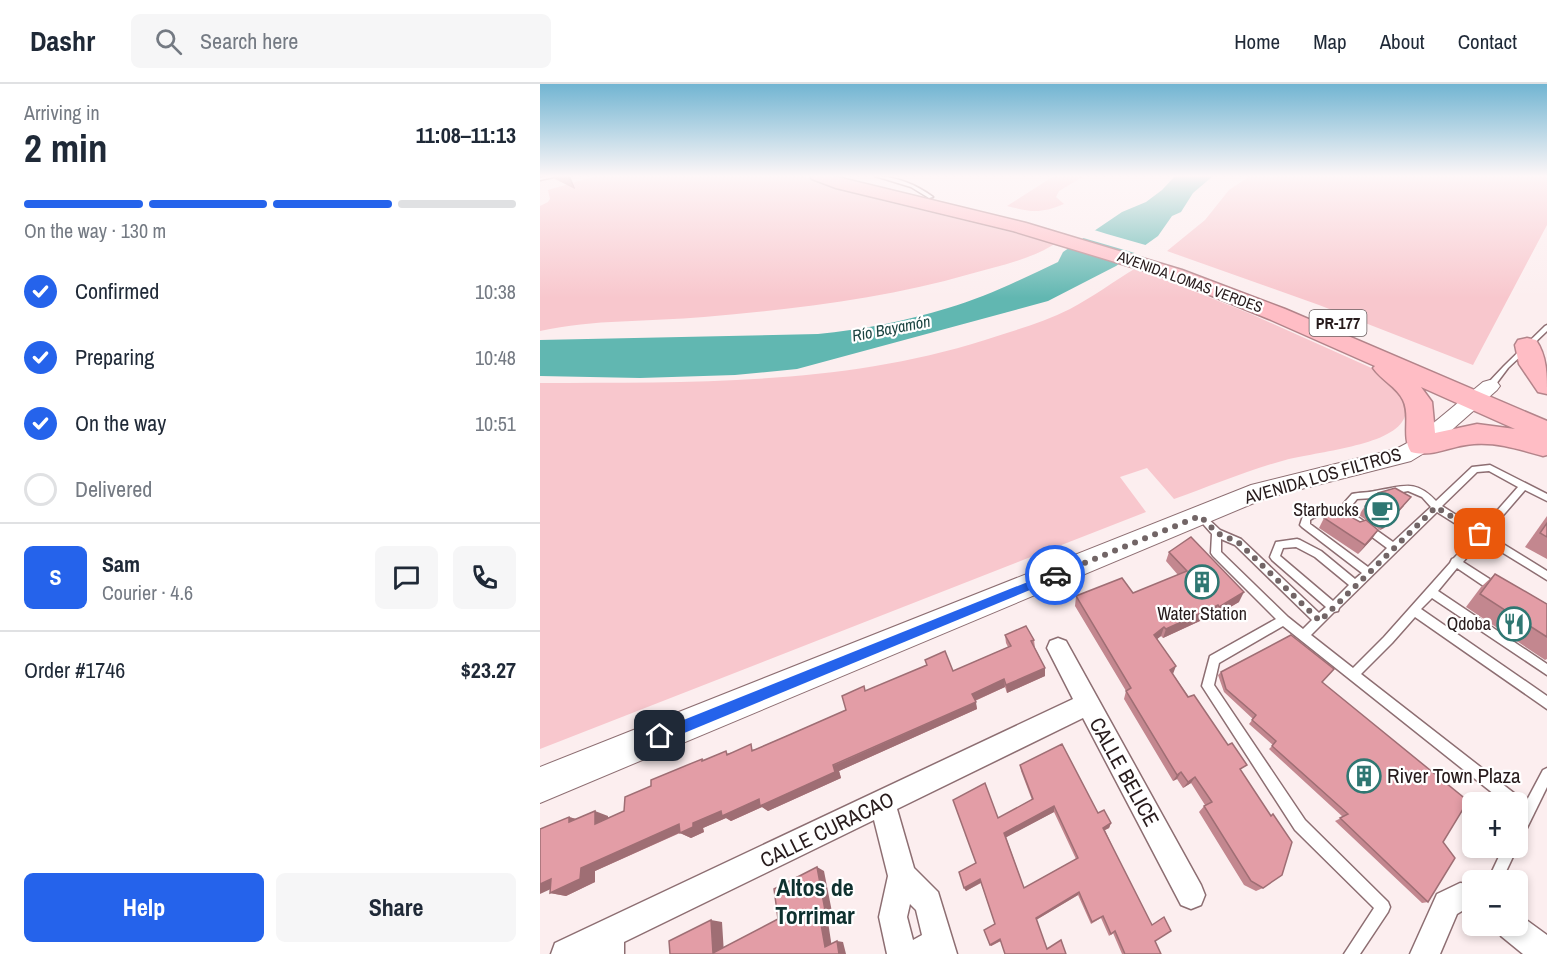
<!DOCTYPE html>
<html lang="en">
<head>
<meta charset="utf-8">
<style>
	:root { --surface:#fff; --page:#f6f6f7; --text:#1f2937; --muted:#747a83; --line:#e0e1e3; --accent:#2563eb }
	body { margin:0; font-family:"Archivo Narrow",sans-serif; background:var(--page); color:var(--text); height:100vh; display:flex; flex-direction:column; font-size:22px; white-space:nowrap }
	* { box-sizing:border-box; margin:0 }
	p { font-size:20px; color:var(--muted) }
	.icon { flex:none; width:33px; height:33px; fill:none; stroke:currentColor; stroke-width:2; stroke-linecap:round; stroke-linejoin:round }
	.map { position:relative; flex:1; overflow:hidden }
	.drawer { display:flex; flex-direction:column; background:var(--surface); width:540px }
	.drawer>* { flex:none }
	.buttons { position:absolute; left:922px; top:708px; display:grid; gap:12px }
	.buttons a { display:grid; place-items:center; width:66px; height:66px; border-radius:9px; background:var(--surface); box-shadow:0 3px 9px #0003; font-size:30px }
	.pin { position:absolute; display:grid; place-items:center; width:51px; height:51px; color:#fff; margin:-26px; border-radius:12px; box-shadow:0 3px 9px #0006 }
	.courier { position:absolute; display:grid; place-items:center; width:60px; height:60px; margin:-30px; border:4px solid #2563eb; border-radius:50%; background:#fff; color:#222; box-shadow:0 2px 8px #0007 }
	.head em { font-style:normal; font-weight:700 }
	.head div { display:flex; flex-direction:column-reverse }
	.head { display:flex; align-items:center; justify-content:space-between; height:102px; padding:0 24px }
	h1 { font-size:39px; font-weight:700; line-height:45px }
	.bar { display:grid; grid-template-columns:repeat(4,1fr); gap:9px 6px; align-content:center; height:72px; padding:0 24px }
	.bar i { height:8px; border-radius:4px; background:var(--line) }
	.bar .on { background:var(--accent) }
	.bar p { grid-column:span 4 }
	.line { display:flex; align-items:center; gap:15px; padding:0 24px; border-top:2px solid var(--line) }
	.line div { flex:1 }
	.round { display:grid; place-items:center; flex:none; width:63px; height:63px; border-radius:9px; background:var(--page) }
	ol { padding:0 24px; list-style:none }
	li { display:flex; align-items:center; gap:18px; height:66px }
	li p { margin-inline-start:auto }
	li .icon { padding:6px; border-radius:50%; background:var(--accent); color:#fff; stroke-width:4 }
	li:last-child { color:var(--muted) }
	li i { width:33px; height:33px; border:3px solid var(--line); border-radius:50% }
	.primary-button { display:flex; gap:12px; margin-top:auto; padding:12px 24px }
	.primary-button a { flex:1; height:69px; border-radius:9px; background:var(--accent); color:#fff; font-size:24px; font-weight:700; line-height:69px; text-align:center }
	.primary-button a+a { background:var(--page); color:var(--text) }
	header { display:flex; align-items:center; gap:36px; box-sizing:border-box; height:84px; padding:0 30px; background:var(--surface); border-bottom:2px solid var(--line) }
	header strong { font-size:28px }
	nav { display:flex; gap:33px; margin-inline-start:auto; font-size:21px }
	.search { width:420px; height:54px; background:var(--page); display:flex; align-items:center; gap:15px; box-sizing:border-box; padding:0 21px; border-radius:9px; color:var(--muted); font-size:22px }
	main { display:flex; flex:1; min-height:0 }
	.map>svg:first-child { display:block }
	.green { fill:#f8c7cd }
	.water { fill:#61b7b1 }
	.pier { fill:#fceeef }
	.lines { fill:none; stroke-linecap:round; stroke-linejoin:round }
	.lane-casing { stroke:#8d6e72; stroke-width:3 }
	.street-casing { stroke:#8d6e72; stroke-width:3 }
	.secondary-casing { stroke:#8d6e72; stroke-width:2 }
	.highway-casing { stroke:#b3848a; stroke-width:3 }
	.lane { fill:#fff; fill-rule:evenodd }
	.street { fill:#fff; fill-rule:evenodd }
	.secondary { fill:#fff; fill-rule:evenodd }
	.highway { fill:#ffbdc5; fill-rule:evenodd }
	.wall { fill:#c3878f; fill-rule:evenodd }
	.shaded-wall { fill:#9f6e74 }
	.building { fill:#e39da6; stroke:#9f6e74; stroke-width:1.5; fill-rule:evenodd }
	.route { fill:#2563eb }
	.done { stroke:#726566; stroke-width:6; stroke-dasharray:0 10.8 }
	.labels { text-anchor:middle; stroke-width:4.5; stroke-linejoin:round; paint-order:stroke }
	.far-street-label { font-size:15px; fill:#271b1c; stroke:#fff }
	.shield { fill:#fff; stroke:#685f60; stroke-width:1.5 }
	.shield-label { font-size:16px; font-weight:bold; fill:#271b1c }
	.far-water-label { font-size:16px; font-style:italic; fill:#1c4441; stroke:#fff }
	.street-label { font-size:18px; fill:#271b1c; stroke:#fff }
	.poi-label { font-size:18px; fill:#271b1c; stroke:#fff; text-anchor:end }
	.near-street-label { font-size:21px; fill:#271b1c; stroke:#fff }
	.near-poi-label { font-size:21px; fill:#271b1c; stroke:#fff; text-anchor:start }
	.near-neighbourhood-label { font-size:24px; font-weight:bold; fill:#0f312f; stroke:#fff }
</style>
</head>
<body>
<header>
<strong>Dashr</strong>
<div class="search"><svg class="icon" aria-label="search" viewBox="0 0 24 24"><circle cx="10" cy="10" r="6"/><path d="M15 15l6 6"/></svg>Search here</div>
<nav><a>Home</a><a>Map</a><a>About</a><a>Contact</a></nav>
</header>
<main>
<section class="drawer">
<div class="head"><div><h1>2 min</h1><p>Arriving in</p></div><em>11:08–11:13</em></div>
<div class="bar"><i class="on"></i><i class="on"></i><i class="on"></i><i></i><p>On the way · 130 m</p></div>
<ol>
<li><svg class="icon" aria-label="check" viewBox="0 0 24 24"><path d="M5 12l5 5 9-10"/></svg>Confirmed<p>10:38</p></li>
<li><svg class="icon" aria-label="check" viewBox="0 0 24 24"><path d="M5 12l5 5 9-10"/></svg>Preparing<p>10:48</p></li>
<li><svg class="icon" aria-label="check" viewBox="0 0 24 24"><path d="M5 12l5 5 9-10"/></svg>On the way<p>10:51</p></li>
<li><i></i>Delivered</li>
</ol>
<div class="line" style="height:108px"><b class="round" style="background:var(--accent);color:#fff">S</b><div><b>Sam</b><p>Courier · 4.6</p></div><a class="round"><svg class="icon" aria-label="chat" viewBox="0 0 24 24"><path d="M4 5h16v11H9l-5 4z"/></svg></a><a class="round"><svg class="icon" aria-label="phone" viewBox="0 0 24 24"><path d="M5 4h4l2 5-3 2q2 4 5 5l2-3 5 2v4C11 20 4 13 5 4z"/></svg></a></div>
<div class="line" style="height:78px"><div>Order #1746</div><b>$23.27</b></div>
<div class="primary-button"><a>Help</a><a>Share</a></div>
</section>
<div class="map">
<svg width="1007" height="870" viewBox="0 0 1007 870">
	<rect width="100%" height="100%" fill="#fceeef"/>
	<g class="green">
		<path d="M56 92H262L343 117 516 159C490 176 459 182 430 190 344 215 253 225 164 233 109 238 54 235 0 247V122L8 118 10 115 8 106Z"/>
		<path d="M514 92H544L519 107 516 113 524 120C499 130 492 128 467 122Z"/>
		<polygon points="710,92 1007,92 1007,141 933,281 779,221 627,167 665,136 689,106"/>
		<path d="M596 184 711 230 836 286C850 296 876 318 862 338 845 363 772 368 742 377 705 387 669 403 634 415L607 384 580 393 606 428 0 665V299C152 298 299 302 445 256 473 247 504 238 530 225 553 213 574 197 596 184Z"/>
	</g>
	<path class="water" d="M635 92H673L653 109 641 128 632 132 618 152 576 182 508 217 257 285 195 291 100 294 0 292V256L278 250C321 246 365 237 408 224 446 213 482 195 518 178L523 168 582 128 606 118 622 106Z"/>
	<polygon class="pier" points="551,145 567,150 609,162 598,170 540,153"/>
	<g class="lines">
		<defs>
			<g id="lane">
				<polygon points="8,92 18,92 0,96 0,94"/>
				<path d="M335 92C355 92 377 101 393 113L389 114 371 103Z"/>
				<polygon points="1007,241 1007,247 968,284 953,304 947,304 947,300 964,282 1005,242"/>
				<path d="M950 381 1007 410V417L985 406 947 450 1007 487V496L942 456 923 478 959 501 960 504 959 507 955 508 951 507 917 484 898 507 1007 580V591L892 514 881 525 1007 612V625L875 533 852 559 821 590 979 713 980 718 979 723 978 718H964L743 542 679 579 674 601 765 736 848 818 850 823 848 828 820 870H804L834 824 755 746 662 602 670 572 736 535 673 472 671 469 672 450 656 432 657 430H663L680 446 701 455 779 529 786 523 732 476 730 473 736 458 757 455 760 456 781 467 815 495 822 489 762 443 760 441 763 432C778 423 794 419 806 433L805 435 802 436C787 430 785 427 770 436V440L828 483 847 464 808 435 804 419 812 410C820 408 828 409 835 407 863 403 874 394 896 417L932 383ZM949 387 978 403 940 446 902 422 937 388ZM868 407 882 413 891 423 853 458 815 431 813 420 817 415 833 414ZM897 428 935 452 914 474 912 475 910 479 844 553 813 584 771 551 794 528 798 527 799 524ZM681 455 695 461 772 536 763 545 748 533 681 468ZM756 463 775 473 809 501 793 517 740 472 743 464Z"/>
				<polygon points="1007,684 1007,703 983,752 978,754 978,733 1003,686"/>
				<polygon points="963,764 977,764 962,796 948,796"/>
			</g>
			<g id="street">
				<path d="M518 554 526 557 661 801 665 811 661 821 651 825 641 821 543 634 357 725 374 784 398 808 417 870H347L339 833 348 792 334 736 84 858V870H11L15 859 533 615 507 564 510 557ZM370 820 376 826 382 851 373 856 367 833Z"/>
				<polygon points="920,799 933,800 933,828 922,827 917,830 900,870 870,870 897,810"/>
				<polygon points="978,830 1007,851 1007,870 983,870 961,852 957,842 978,842"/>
			</g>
			<polygon id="secondary" points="950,296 957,298 960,302 957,306 889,366 871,377 726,414 0,719 0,683 711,401 856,365 873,356 943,298"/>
			<g id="highway">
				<path d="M270 92H293L486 139 642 186 745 225 1007 337V371L1003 372C981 366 958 358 934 360 912 361 893 374 871 368 861 352 871 332 863 316 857 303 841 296 833 284L835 282 729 235 628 194 473 147 296 104 272 95ZM881 303 975 345 937 340 895 349 892 318Z"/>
				<path d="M987 254 996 256C1007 272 1007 291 1007 310L998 308 979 280 975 261 978 256Z"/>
			</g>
		</defs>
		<use href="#lane" class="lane-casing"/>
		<use href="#street" class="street-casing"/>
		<use href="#secondary" class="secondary-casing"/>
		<use href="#highway" class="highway-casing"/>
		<use href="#lane" class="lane"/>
		<use href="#street" class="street"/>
		<use href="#secondary" class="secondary"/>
		<use href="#highway" class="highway"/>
	</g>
	<g class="wall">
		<polygon points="13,92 30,92 35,105 15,95"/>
		<polygon points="825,422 864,422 844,444 840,446 819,431"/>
		<polygon points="1007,432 1007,475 985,463"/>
		<polygon points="784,434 820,438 832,455 818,470 779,444"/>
		<polygon points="629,468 699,518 675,532 673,531 623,554 621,552 617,555 633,590 701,687 723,804 716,807 704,801 659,728 665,721 651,699 643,704 637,695 633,697 584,615 586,607 535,522 536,512 593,509 638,491 626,477"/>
		<polygon points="955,490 1007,520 1007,575 1005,576 926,523 941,503"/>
		<polygon points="465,551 494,556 495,564 505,584 505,592 467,609 465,603 435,617 437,625 299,687 301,694 228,727 222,723 191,737 186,734 163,744 164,748 151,754 140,749 55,787 55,798 26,812 10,809 29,733 36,735 68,732 68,734 84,727 111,702 162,675 164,676 189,669 216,665 306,626 327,607 413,587 468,563 466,559"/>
		<polygon points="681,588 782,598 903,758 888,818 882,819 795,737 803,733 729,665 733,661 709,640 713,635 684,608 678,591"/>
		<path d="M480 681 558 729 571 739 569 744 565 746 621 870H582L573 849 569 852 561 834 551 840 538 811 496 836 507 865 526 870 461 857 451 862 455 840 441 799 426 807 424 804 458 734 492 716 481 687ZM514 728 536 775 484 804 466 753Z"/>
	</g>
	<g class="shaded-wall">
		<polygon points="27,92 30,92 35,105"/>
		<polygon points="871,413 844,444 840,446 847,436"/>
		<polygon points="838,446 832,455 818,470 825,461"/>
		<polygon points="704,508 699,518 675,532 679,523"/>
		<polygon points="678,521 673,531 623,554 626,545"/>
		<polygon points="624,543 621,552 612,559 614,551"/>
		<polygon points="636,582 633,590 630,586"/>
		<polygon points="505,584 505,592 467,609 466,601"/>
		<polygon points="464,595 465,603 434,617 432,610"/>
		<polygon points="436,618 437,625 299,687 301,694 228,727 222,723 191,737 186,734 163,744 164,748 151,754 140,749 153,739 181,727 219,715"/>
		<polygon points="641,688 637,695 633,697 637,691"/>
		<polygon points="655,693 651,699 643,704 648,698"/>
		<polygon points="514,722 514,728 465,754 464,749"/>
		<polygon points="55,727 68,732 68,745 55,740"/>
		<polygon points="29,733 43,737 29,738"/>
		<polygon points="571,739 569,744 561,748 563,744"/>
		<polygon points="139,740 150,744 55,787 55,798 26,812 10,809 41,784"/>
		<polygon points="277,783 284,787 292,828 287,831 292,864 285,863 279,829"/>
		<polygon points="11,795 26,798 0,810 0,800"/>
		<polygon points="440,795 442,798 426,807 424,804"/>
		<polygon points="539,808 538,811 496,836 496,834"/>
		<polygon points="171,836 182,838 184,870 173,869"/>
		<polygon points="460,855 462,856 451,862 450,861"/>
		<polygon points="297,857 303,858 306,870 299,870"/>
	</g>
	<g class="building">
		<polygon points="855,404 871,413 851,435 847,436 825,422 838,409"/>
		<polygon points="795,424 820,438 826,436 838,446 825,461 784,434"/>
		<polygon points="1007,439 1007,453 1000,449"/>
		<polygon points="651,453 704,508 679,523 678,521 626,545 624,543 614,551 636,582 630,586 648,613 654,611 688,661 692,659 707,681 700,685 731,732 733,730 752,758 742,791 723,804 711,797 664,722 672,718 655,693 648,698 641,688 637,691 586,607 591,604 536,512 582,494 593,509 647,487 629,468"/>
		<polygon points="955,490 1007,520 1007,553 940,510"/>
		<polygon points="486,542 494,556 491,557 505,584 466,601 464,595 432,610 436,618 293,681 295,688 220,722 219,715 182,732 181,727 153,739 153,743 140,749 139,740 41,784 40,795 10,809 11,795 0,800 0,745 29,733 29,738 55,727 55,740 84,727 85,713 111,702 111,696 162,675 162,677 186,667 187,671 211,660 212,667 249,651 306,626 302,612 324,602 325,607 387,581 385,576 405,567 413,587 471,562 465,551"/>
		<polygon points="751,551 794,585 782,598 928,717 903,758 915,774 888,818 800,734 808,730 732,662 736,657 712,636 716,631 686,605 681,588"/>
		<path d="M522 660 558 729 564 726 571 739 563 744 612 841 624 833 631 847 615 857 621 870H585L575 847 571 850 563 832 552 838 539 808 496 834 507 865 521 856 526 870H465L460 855 450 861 444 846 455 840 440 795 424 804 419 788 436 779 413 716 445 699 458 734 493 715 480 681ZM514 722 538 774 484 804 464 749Z"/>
		<polygon points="277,783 285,826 279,829 285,863 297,857 299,870 130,870 129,857 171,836 173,869 238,835 234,805"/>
	</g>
	<linearGradient id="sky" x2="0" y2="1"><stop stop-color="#72b5d2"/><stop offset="0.43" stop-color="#fef7f8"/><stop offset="1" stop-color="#fef7f8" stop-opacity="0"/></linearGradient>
	<rect width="1007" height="214" fill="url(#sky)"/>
	<polygon class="route" points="515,487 519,488 519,494 120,659 116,657 114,652 116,647"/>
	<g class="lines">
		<polyline class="done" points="515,491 660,432 677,449 698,458 780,537 896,423 940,450"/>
	</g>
	<defs>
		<symbol id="cafe-ring" viewBox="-11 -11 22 22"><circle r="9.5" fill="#fff" stroke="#2f7772" stroke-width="1.5"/><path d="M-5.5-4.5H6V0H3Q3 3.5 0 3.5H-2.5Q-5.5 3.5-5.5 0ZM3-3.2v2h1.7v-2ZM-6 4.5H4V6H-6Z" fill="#2f7772"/></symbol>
		<symbol id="building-ring" viewBox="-11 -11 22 22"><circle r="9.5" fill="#fff" stroke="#2f7772" stroke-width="1.5"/><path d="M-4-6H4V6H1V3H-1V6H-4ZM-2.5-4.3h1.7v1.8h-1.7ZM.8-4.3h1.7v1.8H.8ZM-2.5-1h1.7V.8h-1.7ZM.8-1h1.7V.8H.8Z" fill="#2f7772"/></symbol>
		<symbol id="restaurant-ring" viewBox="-11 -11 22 22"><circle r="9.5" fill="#fff" stroke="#2f7772" stroke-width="1.5"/><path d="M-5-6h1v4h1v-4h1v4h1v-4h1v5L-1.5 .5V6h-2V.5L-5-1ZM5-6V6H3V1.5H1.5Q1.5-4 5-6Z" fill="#2f7772"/></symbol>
	</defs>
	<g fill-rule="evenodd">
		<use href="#cafe-ring" x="823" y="407" width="38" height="38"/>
		<use href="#building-ring" x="643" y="479" width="38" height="38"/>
		<use href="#restaurant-ring" x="955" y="521" width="38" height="38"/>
		<use href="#building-ring" x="805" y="673" width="38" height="38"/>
	</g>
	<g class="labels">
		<g class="far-street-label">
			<text transform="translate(650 198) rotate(20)" y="5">AVENIDA LOMAS VERDES</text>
		</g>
		<rect class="shield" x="769.5" y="226" width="57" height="26" rx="4.5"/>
		<g class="shield-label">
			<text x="798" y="245">PR-177</text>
		</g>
		<g class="far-water-label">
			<text transform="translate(351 244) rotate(-11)" y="6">Río Bayamón</text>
		</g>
		<g class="street-label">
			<text transform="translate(783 392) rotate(-16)" y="6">AVENIDA LOS FILTROS</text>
		</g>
		<g class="poi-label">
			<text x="819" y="432">Starbucks</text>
			<text x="662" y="536" text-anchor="middle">Water Station</text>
			<text x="951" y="546">Qdoba</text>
		</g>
		<g class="near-street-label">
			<text transform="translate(584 688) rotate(61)" y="7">CALLE BELICE</text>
			<text transform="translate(287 746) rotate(-26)" y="7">CALLE CURACAO</text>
		</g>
		<g class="near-poi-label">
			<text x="847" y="699">River Town Plaza</text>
		</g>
		<g class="near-neighbourhood-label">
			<text x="275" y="812">Altos de<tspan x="275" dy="28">Torrimar</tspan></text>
		</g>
	</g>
</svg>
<div class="buttons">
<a>+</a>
<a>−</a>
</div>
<div class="pin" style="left:940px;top:450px;background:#ea580c"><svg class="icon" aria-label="bag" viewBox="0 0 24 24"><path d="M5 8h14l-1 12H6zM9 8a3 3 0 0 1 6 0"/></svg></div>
<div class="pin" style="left:120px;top:652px;background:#1f2937"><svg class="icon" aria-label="home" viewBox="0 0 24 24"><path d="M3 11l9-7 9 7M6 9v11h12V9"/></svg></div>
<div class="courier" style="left:515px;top:491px"><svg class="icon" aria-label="car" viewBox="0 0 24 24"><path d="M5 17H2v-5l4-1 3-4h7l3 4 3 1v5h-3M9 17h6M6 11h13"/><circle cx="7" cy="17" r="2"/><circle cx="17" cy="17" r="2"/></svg></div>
</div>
</main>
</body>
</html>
